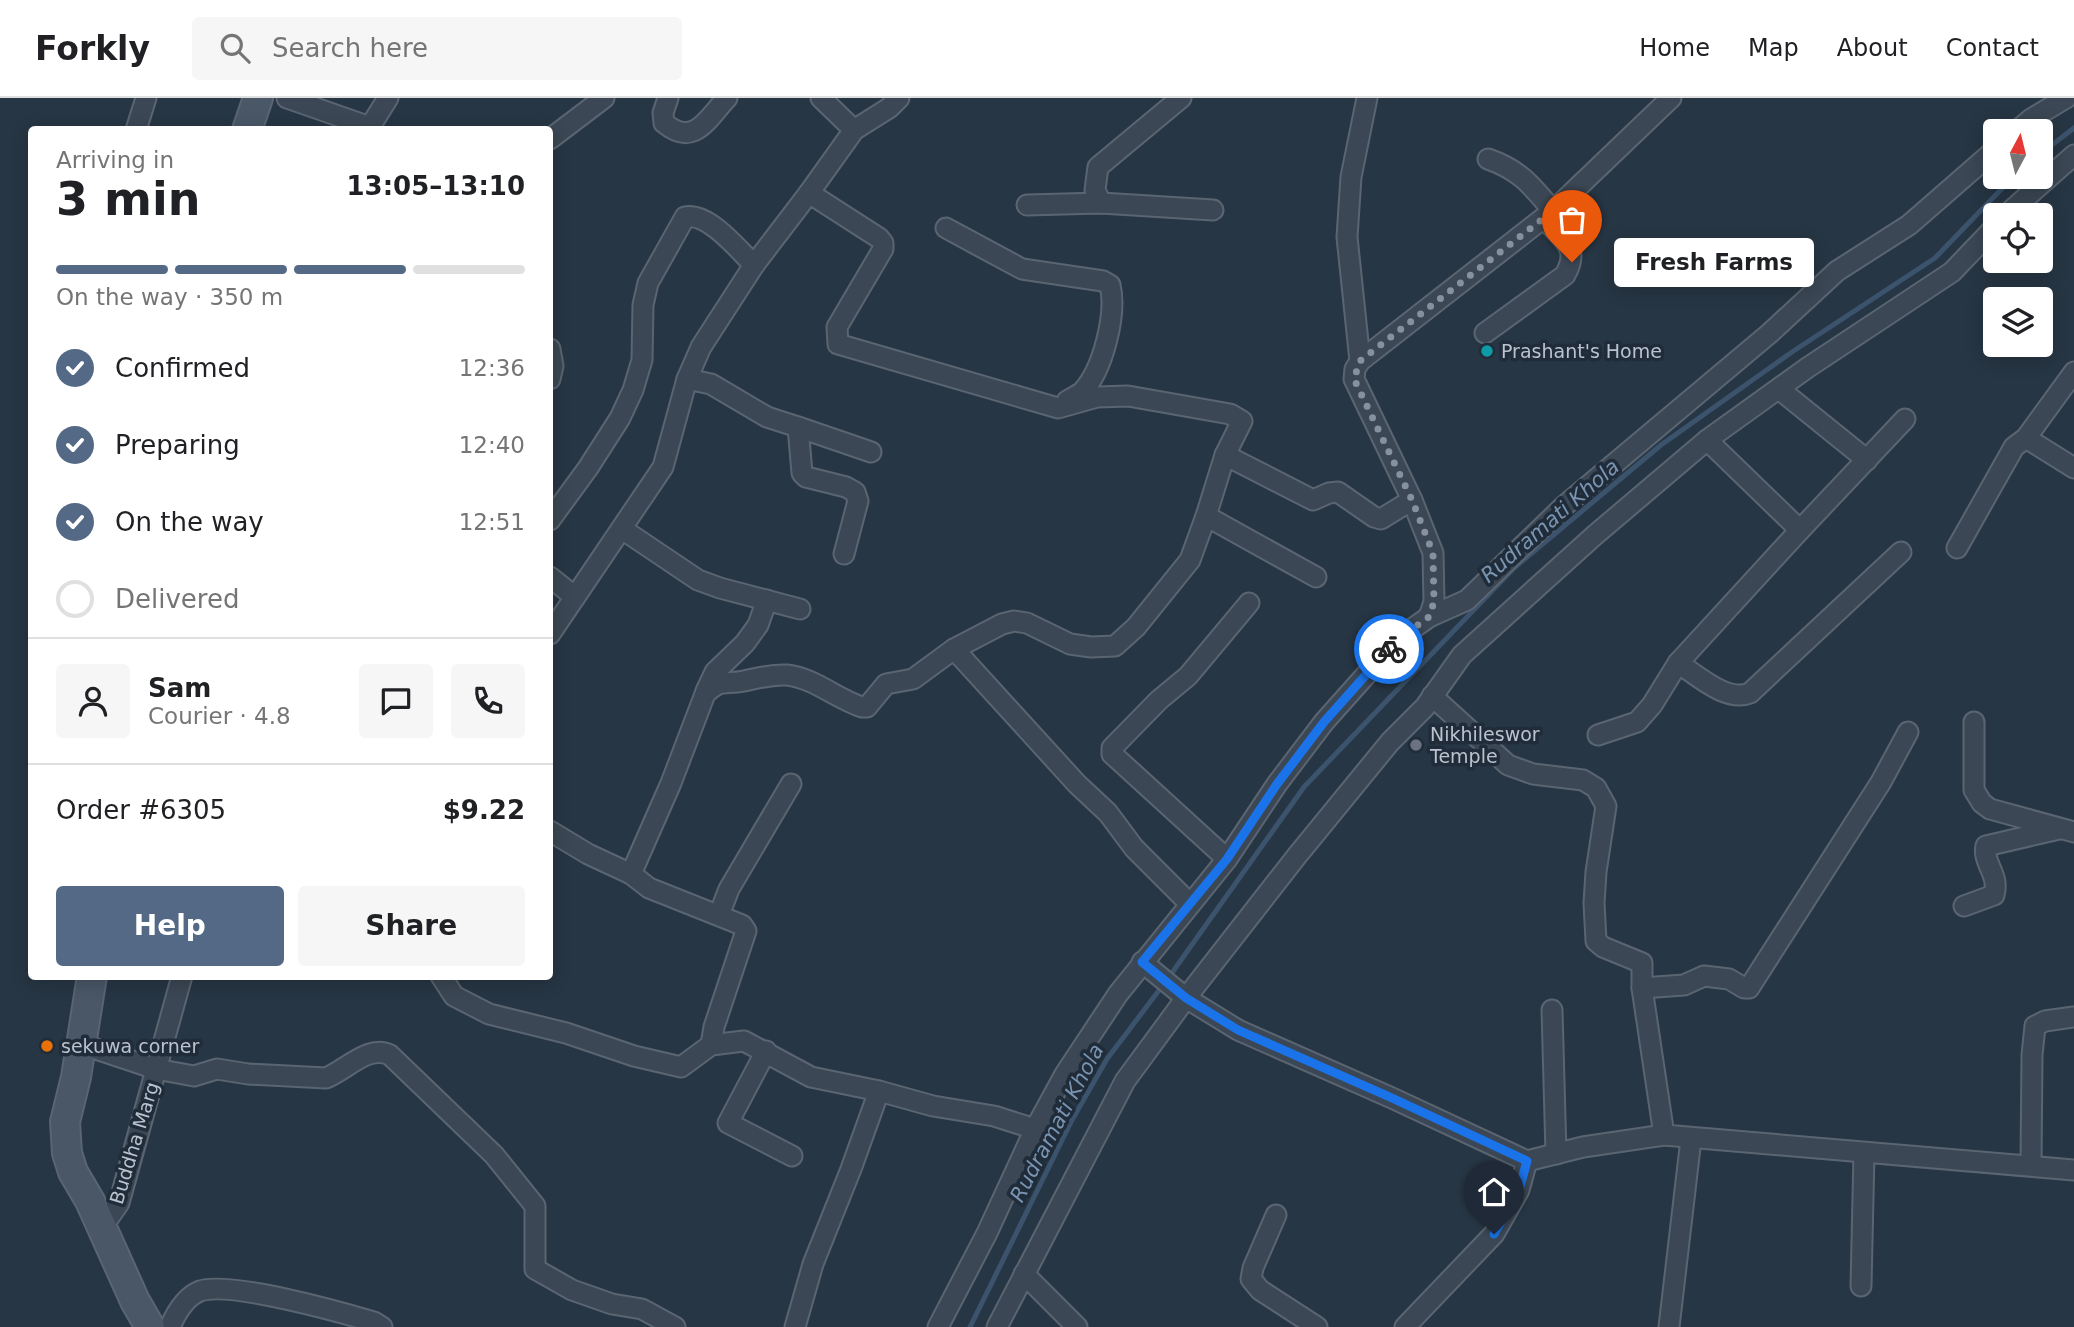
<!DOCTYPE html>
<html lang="en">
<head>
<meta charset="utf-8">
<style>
	:root { --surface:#fff; --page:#f6f6f6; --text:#202124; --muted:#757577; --line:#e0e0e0; --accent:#536985 }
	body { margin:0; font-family:"DejaVu Sans",sans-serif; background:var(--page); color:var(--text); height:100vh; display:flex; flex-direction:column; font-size:26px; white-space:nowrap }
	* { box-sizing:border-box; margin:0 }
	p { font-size:23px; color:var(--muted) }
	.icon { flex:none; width:38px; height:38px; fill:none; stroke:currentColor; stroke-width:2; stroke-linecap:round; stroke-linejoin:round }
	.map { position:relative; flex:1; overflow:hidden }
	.panel { position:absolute; left:28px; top:28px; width:525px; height:854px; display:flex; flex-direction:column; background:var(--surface); border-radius:7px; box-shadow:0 4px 18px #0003 }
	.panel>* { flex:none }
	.needle { width:46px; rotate:7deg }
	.buttons { position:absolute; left:1983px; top:21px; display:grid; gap:14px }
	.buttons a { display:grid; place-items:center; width:70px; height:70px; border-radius:7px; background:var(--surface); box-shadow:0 4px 18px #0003; font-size:35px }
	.pin { position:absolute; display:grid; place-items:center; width:60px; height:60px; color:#fff; margin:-72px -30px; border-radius:50% 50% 50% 0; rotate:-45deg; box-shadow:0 0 7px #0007 }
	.pin .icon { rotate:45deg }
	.courier { position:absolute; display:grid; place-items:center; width:70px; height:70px; margin:-35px; border:5px solid #1a73e8; border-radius:50%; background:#fff; color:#222; box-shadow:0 2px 9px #0007 }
	.bubble { position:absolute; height:49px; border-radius:7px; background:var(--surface); box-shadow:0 4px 18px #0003; font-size:23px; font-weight:600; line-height:49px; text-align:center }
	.head em { font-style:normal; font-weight:600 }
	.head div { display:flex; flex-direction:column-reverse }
	.head { display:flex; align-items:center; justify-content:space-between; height:119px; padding:0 28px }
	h1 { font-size:46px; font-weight:600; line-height:52px }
	.bar { display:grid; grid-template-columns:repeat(4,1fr); gap:10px 7px; align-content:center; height:84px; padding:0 28px }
	.bar i { height:9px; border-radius:5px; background:var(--line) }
	.bar .active { background:var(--accent) }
	.bar p { grid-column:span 4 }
	.line { display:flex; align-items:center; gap:18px; padding:0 28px; border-top:2px solid var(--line) }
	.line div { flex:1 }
	.round { display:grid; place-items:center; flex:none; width:74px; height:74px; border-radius:7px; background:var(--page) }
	ol { padding:0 28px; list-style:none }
	li { display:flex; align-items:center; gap:21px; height:77px }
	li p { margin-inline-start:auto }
	li .icon { padding:7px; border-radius:50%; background:var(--accent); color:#fff; stroke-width:4 }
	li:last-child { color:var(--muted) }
	li i { width:38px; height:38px; border:4px solid var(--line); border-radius:50% }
	.action { display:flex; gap:14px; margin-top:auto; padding:14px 28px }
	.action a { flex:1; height:80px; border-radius:7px; background:var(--accent); color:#fff; font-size:28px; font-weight:600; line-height:80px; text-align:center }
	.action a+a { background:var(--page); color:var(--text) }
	header { display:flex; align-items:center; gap:42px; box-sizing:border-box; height:98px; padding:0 35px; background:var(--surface); border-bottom:2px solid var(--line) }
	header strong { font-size:33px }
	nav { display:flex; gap:38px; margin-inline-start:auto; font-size:24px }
	.search { width:490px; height:63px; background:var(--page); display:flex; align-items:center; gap:18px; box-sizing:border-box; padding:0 24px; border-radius:7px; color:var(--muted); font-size:26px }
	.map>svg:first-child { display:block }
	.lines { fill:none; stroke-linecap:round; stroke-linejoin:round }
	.stream { stroke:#3b536c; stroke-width:5 }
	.street-casing { stroke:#5a6571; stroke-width:23 }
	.secondary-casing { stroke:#5a6571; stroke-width:32 }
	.street { stroke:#3b4754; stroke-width:19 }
	.secondary { stroke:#495767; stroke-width:28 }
	.done { stroke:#86919d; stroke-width:7; stroke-dasharray:0 12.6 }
	.route { stroke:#1a73e8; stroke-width:9 }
	.culture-dot { fill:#0f9aa8; stroke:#202c39; stroke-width:2.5 }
	.worship-dot { fill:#6b7280; stroke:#202c39; stroke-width:2.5 }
	.food-dot { fill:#e8710a; stroke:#202c39; stroke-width:2.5 }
	.labels { text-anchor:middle; stroke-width:7; stroke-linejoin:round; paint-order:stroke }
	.poi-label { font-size:19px; fill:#b9c2cd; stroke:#202c39; text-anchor:start }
	.street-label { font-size:19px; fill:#b9c2cd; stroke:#202c39 }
	.water-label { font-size:21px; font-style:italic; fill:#7995b1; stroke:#202c39 }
</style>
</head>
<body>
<header>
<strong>Forkly</strong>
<div class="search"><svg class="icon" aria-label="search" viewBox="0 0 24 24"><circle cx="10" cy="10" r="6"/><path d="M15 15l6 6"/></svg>Search here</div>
<nav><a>Home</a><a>Map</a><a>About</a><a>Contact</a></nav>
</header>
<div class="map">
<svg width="2074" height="1229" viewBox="0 0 2074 1229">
	<rect width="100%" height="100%" fill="#273644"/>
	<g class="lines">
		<g class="stream">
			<polyline points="2040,56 2074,30"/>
			<polyline points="1169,879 1304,689 1514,470 1661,347 1792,254 1935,160 2013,79"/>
			<polyline points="970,1229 1072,1022 1107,961 1163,887"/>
		</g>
		<defs>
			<g id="street">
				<polyline points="287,0 370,29"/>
				<path d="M668 0 663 15 664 25C694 50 707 21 727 0"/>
				<polyline points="821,0 854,32"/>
				<polyline points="136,32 146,0"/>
				<polyline points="368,32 388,0"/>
				<polyline points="2017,33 2031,21 2066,0"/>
				<polyline points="550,41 604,0"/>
				<path d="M1488 61C1520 72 1532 88 1553 113"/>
				<polyline points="809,95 854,32 889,10 899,0"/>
				<polyline points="1101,105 1095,92 1098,69 1181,0"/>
				<polyline points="1027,107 1101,105 1213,112"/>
				<polyline points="2006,117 2074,57"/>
				<path d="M946 130 1022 171 1103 183 1110 187C1117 216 1103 272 1082 294 1078 297 1072 300 1067 303"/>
				<path d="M1485 235 1565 177C1581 149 1562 141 1544 120"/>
				<polyline points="550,251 553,268 550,281"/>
				<polyline points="1360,263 1347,139 1351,79 1367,0"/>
				<polyline points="687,281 711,286 767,319 798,329 802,375 806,379 846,389 855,394 858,403 844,456"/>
				<polyline points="1779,291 1867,362"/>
				<polyline points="798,329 871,354"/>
				<polyline points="2026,340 2074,370"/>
				<polyline points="1707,342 1800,432 1905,321"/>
				<polyline points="1225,357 1313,402 1329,395 1338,394 1374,419 1381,421 1412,402"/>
				<polyline points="1206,418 1316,479"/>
				<path d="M550 422 588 370 620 320 633 292 642 262 643 207 648 185 685 119C708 114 738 151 754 167"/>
				<polyline points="622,431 698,482 720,490 800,511"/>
				<path d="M1800 432 1678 565C1697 577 1727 605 1750 595L1901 454"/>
				<polyline points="1957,450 2014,349 2026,340 2074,274"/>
				<polyline points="550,479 575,499"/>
				<polyline points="1429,519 1434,504 1433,455 1412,402 1354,281 1355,271 1360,263 1555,111 1671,0"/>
				<path d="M550 536 663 369 687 281 701 249 754 167 809 95 879 140 883 145V151L837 229 838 246 1058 310 1097 299 1128 298 1230 316 1242 323 1225 357 1206 418 1190 462 1136 529 1115 548 1091 549 1070 546 1027 525 1014 523 1002 526 954 551 913 581 886 586 867 609H862C837 601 814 580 787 577 772 576 758 580 744 583 724 587 721 580 705 596L671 685 631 776"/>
				<polyline points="954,551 1077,686 1108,715 1134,750 1190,806"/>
				<polyline points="706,593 715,574 745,545 758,527 767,502"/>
				<polyline points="1432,598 1508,667 1533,676 1583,682 1596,690 1606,708 1596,774 1594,805 1596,843 1603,849 1642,865 1642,890 1664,1037 2074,1072"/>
				<polyline points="1974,624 1974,692 1982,705 1990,711 2074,734"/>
				<polyline points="1598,637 1637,624 1652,607 1678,565"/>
				<polyline points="550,733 588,756 631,776 649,790 742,827 746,833 714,929 711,947"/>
				<polyline points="1227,761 1112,656 1112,650 1159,602 1188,578 1249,505"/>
				<path d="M1964 808 1994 797C2000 776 1982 765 1986 748L2059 731"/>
				<polyline points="719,817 729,791 791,686"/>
				<polyline points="1142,864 1186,900 1238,932 1392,1000 1527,1063 1583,1049 1664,1037"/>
				<polyline points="441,878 454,898 489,916 566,935 634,958 681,969 711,947 744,943 811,979 879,993 933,1008 994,1018 1035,1031"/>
				<polyline points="1642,890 1684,887 1704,878 1729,881 1744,890 1749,890 1881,684 1908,634"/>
				<polyline points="1552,912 1556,1056"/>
				<path d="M81 946 156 971 194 978 217 971 248 976 326 980C346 972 369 946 390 957L494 1057 535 1108V1171L572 1192 612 1206 642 1211 675 1229"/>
				<polyline points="766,953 728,1025 792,1058"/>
				<polyline points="2031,1067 2032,957 2035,928 2045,923 2074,919"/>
				<polyline points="1276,1117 1253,1170 1251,1181 1260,1192 1317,1229"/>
				<polyline points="103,1128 119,1105 182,878"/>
				<polyline points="1024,1176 1077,1229"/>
				<polyline points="1861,1188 1864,1055"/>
				<path d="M170 1229C176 1215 185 1199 200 1193 230 1183 340 1214 374 1224L382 1229"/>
				<polyline points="795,1229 813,1166 851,1071 879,993"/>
				<polyline points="938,1229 987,1135 1035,1031 1065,976 1118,896 1227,761 1277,686 1324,624 1398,541 1429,519 1467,502 1564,408 1770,235 1837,173 1909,127 1995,52"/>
				<polyline points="997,1229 1125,983 1186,900 1296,759 1390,644 1425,609 1462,557 1595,437 1707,342 1807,270 1952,174 1995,129"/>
				<polyline points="1405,1229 1494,1136 1519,1092 1527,1063"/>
				<polyline points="1669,1229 1691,1041"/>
			</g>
			<g id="secondary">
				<polyline points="247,32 258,0"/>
				<polyline points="92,878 76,979 65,1024 67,1055 73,1074 90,1103 135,1203 150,1229"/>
			</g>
		</defs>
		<use href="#street" class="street-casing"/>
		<use href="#secondary" class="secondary-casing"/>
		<use href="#street" class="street"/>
		<use href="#secondary" class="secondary"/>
	</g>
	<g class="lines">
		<polyline class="done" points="1389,551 1398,541 1429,519 1434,504 1433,455 1412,402 1354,281 1360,263 1544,120 1571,152 1572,164"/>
		<polyline class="route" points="1389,551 1324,624 1277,686 1227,761 1142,864 1186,900 1238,932 1392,1000 1527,1063 1519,1092 1494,1136"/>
	</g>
	<circle class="culture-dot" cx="1487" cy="253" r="7"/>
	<circle class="worship-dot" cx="1416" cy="647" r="7"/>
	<circle class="food-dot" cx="47" cy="948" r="7"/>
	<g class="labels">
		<g class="poi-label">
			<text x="1501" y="260">Prashant's Home</text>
			<text x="1430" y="643">Nikhileswor<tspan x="1430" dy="22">Temple</tspan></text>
			<text x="61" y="955">sekuwa corner</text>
		</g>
		<g class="street-label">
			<text transform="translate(134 1045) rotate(-73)" y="7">Buddha Marg</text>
		</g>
		<g class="water-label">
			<text transform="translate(1550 423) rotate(-41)" y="7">Rudramati Khola</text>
			<text transform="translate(1057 1025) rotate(-62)" y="7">Rudramati Khola</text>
		</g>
	</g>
</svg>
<div class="buttons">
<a><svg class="needle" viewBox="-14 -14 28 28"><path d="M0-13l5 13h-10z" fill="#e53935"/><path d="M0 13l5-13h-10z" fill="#757577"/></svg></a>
<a><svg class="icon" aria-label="locate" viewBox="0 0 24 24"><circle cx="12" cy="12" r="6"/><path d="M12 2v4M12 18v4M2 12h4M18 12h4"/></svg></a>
<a><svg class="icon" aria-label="layers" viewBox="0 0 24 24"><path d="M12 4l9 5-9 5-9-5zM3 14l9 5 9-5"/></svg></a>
</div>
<div class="pin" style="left:1572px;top:164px;background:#ea580c"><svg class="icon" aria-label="bag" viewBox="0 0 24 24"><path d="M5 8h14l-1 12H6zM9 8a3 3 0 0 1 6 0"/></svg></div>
<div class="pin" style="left:1494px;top:1136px;background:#1f2937"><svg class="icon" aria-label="home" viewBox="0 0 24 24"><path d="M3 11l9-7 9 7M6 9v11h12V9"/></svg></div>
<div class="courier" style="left:1389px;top:551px"><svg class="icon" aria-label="bike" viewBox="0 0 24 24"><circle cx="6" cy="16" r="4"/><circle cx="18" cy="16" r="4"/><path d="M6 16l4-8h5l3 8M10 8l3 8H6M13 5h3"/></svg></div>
<div class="bubble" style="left:1614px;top:140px;width:200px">Fresh Farms</div>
<section class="panel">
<div class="head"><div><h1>3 min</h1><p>Arriving in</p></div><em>13:05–13:10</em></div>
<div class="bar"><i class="active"></i><i class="active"></i><i class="active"></i><i></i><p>On the way · 350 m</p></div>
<ol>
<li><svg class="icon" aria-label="check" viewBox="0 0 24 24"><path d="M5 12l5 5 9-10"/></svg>Confirmed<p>12:36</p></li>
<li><svg class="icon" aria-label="check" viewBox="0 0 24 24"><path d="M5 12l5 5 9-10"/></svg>Preparing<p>12:40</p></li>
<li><svg class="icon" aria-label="check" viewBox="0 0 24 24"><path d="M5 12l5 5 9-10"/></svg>On the way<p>12:51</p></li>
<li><i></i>Delivered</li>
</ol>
<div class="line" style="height:126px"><a class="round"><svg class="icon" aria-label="person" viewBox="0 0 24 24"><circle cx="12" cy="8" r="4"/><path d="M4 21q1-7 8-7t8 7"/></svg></a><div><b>Sam</b><p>Courier · 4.8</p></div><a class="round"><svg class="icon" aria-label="chat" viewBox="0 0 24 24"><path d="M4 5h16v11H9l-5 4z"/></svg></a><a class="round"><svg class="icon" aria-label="phone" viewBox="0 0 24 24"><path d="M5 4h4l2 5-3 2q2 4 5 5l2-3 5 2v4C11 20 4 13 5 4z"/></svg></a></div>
<div class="line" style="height:91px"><div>Order #6305</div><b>$9.22</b></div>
<div class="action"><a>Help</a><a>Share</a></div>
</section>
</div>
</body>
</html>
